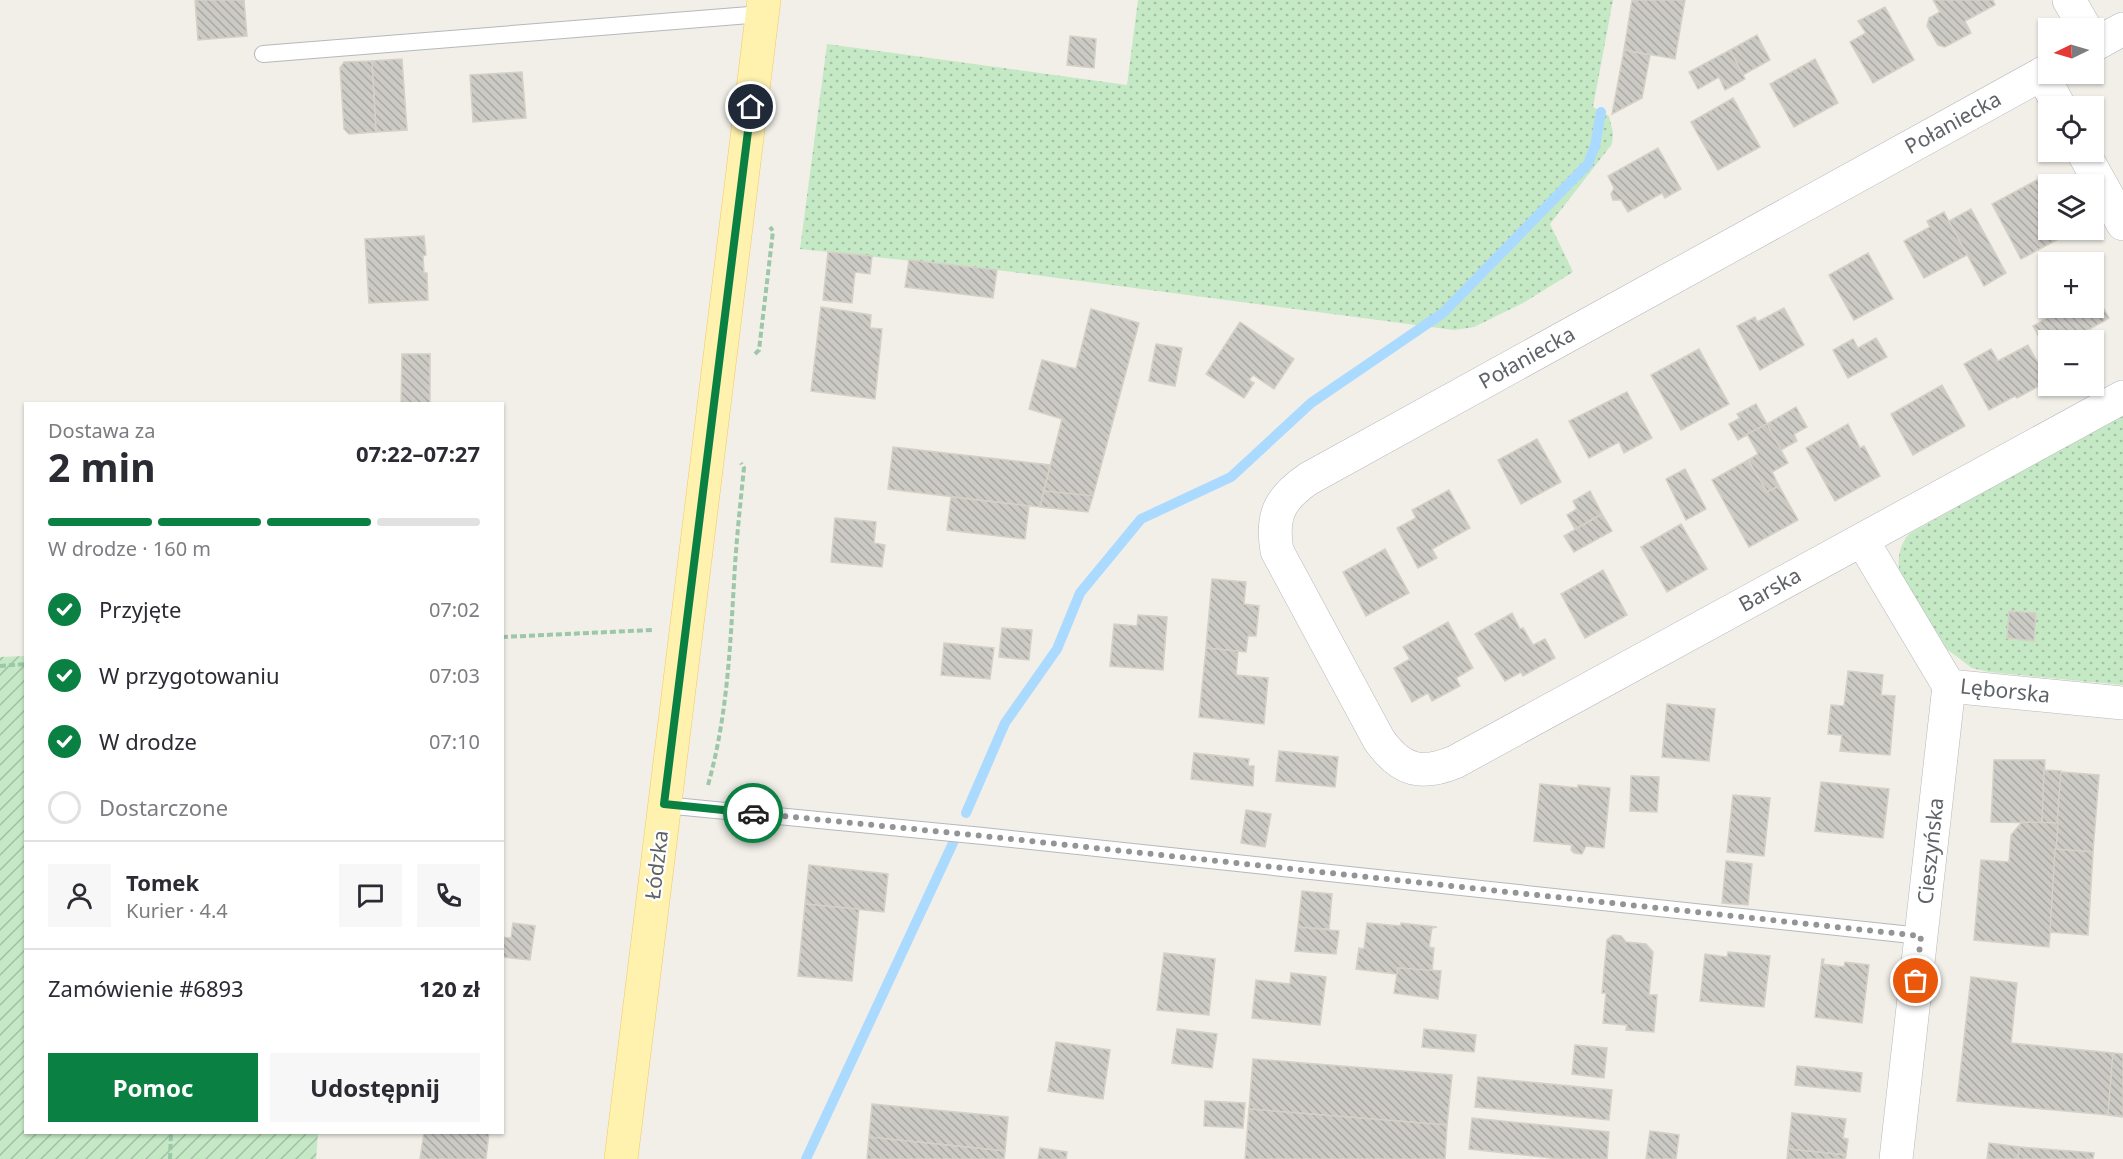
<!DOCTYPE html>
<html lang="pl">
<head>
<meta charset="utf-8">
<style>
	:root { --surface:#fff; --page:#f7f7f7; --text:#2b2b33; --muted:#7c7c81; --line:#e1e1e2; --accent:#0b8043 }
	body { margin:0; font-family:"Noto Sans",sans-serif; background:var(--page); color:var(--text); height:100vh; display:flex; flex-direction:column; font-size:22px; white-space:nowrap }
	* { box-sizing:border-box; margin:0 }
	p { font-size:20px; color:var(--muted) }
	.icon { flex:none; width:33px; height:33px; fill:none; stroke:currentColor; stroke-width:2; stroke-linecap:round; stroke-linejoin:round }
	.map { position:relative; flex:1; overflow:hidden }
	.sheet { position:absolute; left:24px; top:402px; width:480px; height:732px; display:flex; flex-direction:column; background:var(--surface); border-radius:0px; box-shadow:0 2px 4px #0004 }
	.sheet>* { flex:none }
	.needle { width:39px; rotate:265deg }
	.buttons { position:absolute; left:2038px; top:18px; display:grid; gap:12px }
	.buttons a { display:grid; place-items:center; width:66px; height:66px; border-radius:0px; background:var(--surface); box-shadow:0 2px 4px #0004; font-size:30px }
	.pin { position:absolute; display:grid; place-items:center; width:51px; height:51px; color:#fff; margin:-26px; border:3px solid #fff; border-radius:50%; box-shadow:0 2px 6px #0007 }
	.courier { position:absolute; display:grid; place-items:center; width:60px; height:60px; margin:-30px; border:4px solid #0b8043; border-radius:50%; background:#fff; color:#222; box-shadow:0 2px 8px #0007 }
	.overview em { font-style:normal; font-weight:700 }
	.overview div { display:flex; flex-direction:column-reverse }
	.overview { display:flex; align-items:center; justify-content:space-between; height:102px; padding:0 24px }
	h1 { font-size:39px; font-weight:700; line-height:45px }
	.bar { display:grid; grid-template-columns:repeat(4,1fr); gap:9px 6px; align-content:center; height:72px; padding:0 24px }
	.bar i { height:8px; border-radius:4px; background:var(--line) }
	.bar .current { background:var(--accent) }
	.bar p { grid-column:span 4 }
	.line { display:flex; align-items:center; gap:15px; padding:0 24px; border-top:2px solid var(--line) }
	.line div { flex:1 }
	.round { display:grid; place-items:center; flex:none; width:63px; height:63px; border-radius:0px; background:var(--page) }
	ol { padding:0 24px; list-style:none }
	li { display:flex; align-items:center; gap:18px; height:66px }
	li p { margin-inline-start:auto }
	li .icon { padding:6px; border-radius:50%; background:var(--accent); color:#fff; stroke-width:4 }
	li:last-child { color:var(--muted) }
	li i { width:33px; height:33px; border:3px solid var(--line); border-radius:50% }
	.primary-button { display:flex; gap:12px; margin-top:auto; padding:12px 24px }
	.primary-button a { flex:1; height:69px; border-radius:0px; background:var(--accent); color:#fff; font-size:24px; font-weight:700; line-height:69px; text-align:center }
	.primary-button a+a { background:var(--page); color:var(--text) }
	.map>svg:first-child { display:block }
	.grass { fill:url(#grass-dots) }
	.garden { fill:url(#garden-furrows) }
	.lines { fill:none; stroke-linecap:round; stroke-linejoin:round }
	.stream { stroke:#aadaff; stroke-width:10 }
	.building { fill:url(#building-back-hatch); stroke:#d6d1c6; stroke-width:1.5 }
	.service-casing { stroke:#b5b8bc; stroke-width:18 }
	.minor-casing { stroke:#b5b8bc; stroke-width:34 }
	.primary-casing { stroke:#f2c960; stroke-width:34 }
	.path { stroke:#9cc7a9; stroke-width:4; stroke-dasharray:6 3; stroke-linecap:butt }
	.service { stroke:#fff; stroke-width:16 }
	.minor { stroke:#fff; stroke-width:33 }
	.primary { stroke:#fff2af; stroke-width:33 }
	.done { stroke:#929495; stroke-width:6; stroke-dasharray:0 10.8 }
	.route { stroke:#0b8043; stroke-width:8 }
	.labels { text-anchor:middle; stroke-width:4.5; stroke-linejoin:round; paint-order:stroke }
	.street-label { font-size:21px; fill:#5f6368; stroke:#fff }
</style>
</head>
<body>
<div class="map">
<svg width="2123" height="1159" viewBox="0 0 2123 1159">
	<defs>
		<pattern id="grass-dots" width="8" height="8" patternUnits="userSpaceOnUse" patternTransform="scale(1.5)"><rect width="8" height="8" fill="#c5e8c5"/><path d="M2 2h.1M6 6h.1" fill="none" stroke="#a3c0a4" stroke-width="1.8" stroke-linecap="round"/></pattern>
		<pattern id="garden-furrows" width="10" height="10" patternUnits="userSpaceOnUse" patternTransform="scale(1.5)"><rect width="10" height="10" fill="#c5e8c5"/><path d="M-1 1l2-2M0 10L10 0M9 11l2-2" fill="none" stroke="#a3c0a4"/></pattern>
		<pattern id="building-back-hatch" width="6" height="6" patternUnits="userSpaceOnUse" patternTransform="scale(1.5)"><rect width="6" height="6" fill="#cccac5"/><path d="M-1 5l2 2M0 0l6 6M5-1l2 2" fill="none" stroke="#a9a8a4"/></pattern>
	</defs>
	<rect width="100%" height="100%" fill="#f1efe8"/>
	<g class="grass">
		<polygon points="1138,0 1613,0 1593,107 1609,116 1613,133 1612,144 1550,224 1573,272 1523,303 1474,327 1454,330 997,270 800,249 827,44 1127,85"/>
		<path d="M2123 414V685L1989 672 1972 668 1944 647 1900 574C1897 558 1899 546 1909 534Z"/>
	</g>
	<polygon class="garden" points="25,656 26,1132 318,1133 316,1159 0,1159 0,657"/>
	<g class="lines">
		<g class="stream">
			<polyline points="966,813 1005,723 1057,649 1080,593 1141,519 1231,477 1311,403 1443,313 1588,164 1595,146 1601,112"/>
			<polyline points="806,1159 953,843"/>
		</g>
	</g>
	<g class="building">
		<polygon points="195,0 244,0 247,36 198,40"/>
		<polygon points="1632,0 1685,0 1675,59 1624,50"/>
		<polygon points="1933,0 1993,0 1995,5 1965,21 1971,33 1945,47 1938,45 1927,26 1929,18 1940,12"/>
		<polygon points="1885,7 1914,60 1873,83 1850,42 1866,33 1858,21"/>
		<polygon points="1757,35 1770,60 1743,75 1730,50"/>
		<polygon points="1070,36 1096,39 1094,68 1067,65"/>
		<polygon points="1624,50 1650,55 1642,98 1612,114"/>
		<polygon points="1730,50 1745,79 1725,90 1719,77 1698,89 1689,72"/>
		<polygon points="402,59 407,130 376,132 372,61"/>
		<polygon points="1815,59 1838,103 1794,127 1770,84"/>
		<polygon points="372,61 376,132 349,134 344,129 340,68 344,62"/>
		<polygon points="522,72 526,118 473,122 470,75"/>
		<polygon points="1733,98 1760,147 1718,170 1691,122"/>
		<polygon points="1658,148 1681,189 1665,198 1662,193 1628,212 1621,200 1613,200 1611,194 1614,188 1608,176"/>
		<polygon points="2037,180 2049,203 2049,230 2063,230 2066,235 2021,259 1992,204"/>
		<polygon points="1971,209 2006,273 1984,286 1949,221"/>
		<polygon points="1944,212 1967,255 1924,278 1904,241 1930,227 1927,221"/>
		<polygon points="424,236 426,255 423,256 424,273 427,273 428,300 369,303 365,239"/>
		<polygon points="828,252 872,256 870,274 855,272 852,303 823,300"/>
		<polygon points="1868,253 1893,299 1854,320 1829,275"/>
		<polygon points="909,260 997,270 993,298 905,287"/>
		<polygon points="2094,291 2109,318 2083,333 2086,337 2080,340 2049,340 2049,355 2033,326 2051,316 2045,305 2049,303 2049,308 2094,308"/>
		<polygon points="821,307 871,315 870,328 882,329 875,399 811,391"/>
		<polygon points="1784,308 1804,345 1760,370 1737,326 1755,317 1757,322"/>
		<polygon points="1091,309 1139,323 1093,496 1044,491 1062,419 1029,409 1042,360 1076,369"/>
		<polygon points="1240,322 1294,359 1274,389 1253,375 1249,380 1254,383 1244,398 1206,374"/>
		<polygon points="1876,338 1887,357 1848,378 1833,350 1853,339 1858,348"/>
		<polygon points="1156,344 1182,348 1175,386 1149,381"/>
		<polygon points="2028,345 2048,381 2017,398 2015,396 1989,410 1964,364 1991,349 1998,361"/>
		<polygon points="1699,349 1729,404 1681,430 1651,375"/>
		<polygon points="402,354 430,354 430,404 401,404"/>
		<polygon points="1942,385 1965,426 1913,455 1891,414"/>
		<polygon points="1627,392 1652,438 1624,453 1619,442 1589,458 1569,421"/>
		<polygon points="1756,404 1767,424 1738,440 1729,424 1740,418 1737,414"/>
		<polygon points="1796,407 1807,427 1794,434 1797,441 1781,450 1767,424"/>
		<polygon points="1767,424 1788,463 1772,472 1779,486 1767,492 1748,460 1758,454 1747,434"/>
		<polygon points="1848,424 1860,448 1864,446 1880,476 1835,501 1806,448"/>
		<polygon points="1537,439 1561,482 1521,504 1498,460"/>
		<polygon points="893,447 1050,465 1040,507 888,489"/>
		<polygon points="1748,460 1767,492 1779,486 1798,520 1749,547 1712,480"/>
		<polygon points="1685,469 1706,509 1686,520 1666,479"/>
		<polygon points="1449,490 1470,528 1432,549 1437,558 1418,568 1397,528 1416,518 1412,510"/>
		<polygon points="1044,491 1093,496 1088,512 1040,507"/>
		<polygon points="1590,491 1602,514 1575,529 1567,515 1577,509 1573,501"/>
		<polygon points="951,497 1029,506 1025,539 947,530"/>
		<polygon points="1602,514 1612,531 1574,552 1564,536"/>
		<polygon points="835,518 876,522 874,543 885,545 882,567 831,562"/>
		<polygon points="1681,524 1707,569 1667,592 1641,547"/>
		<polygon points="1385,549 1409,593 1366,616 1343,572"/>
		<polygon points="1603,570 1627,615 1585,638 1561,594"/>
		<polygon points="1212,579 1246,582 1244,604 1259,606 1256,636 1248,636 1246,652 1206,648"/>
		<polygon points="2009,611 2036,613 2034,641 2007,638"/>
		<polygon points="1512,613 1520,629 1523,628 1533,645 1545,639 1555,658 1523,676 1521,672 1505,681 1475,634"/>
		<polygon points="1138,615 1167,617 1163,670 1110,666 1114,624 1137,626"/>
		<polygon points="1448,622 1473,668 1456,678 1460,686 1432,701 1428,693 1412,702 1394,668 1410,659 1403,647"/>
		<polygon points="1002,628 1032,630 1029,660 999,657"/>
		<polygon points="944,643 994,648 990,679 941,675"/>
		<polygon points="1206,648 1238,651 1236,675 1268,678 1264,724 1199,717"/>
		<polygon points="1848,671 1883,675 1881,695 1895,696 1890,755 1840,751 1842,735 1828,734 1831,705 1844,706"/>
		<polygon points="1667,704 1715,709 1709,761 1662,757"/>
		<polygon points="1279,751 1338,757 1335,787 1276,781"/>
		<polygon points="1194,753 1249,759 1248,766 1254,766 1253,786 1191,779"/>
		<polygon points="1994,760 2045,760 2042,823 1991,822"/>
		<polygon points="2044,770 2061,771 2058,823 2042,823"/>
		<polygon points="2061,772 2099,775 2093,852 2055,849"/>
		<polygon points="1631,776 1659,777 1657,812 1630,811"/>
		<polygon points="1821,782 1889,789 1883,838 1815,831"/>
		<polygon points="1540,784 1578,788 1578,785 1610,788 1604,848 1586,846 1582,854 1574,853 1571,850 1572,845 1534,841"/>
		<polygon points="1733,795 1770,798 1764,856 1727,852"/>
		<polygon points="1246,810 1271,814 1265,847 1241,843"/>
		<polygon points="2022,822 2058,823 2049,947 1974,940 1981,860 2009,862 2011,835"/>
		<polygon points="2055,849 2093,852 2088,935 2050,932"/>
		<polygon points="1726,861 1752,864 1748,905 1722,903"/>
		<polygon points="809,865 888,874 884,912 805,904"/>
		<polygon points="1302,891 1332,894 1329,929 1298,927"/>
		<polygon points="805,904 859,909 852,981 798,976"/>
		<polygon points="513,923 535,926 530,960 502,957 502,937 511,938"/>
		<polygon points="1367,923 1401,926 1401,923 1437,927 1432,928 1429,947 1434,948 1432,971 1398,968 1398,974 1396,974 1356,969 1359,948 1364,949"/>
		<polygon points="1298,927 1339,931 1336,954 1295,951"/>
		<polygon points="1613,935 1621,936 1626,942 1646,944 1653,952 1649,995 1657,995 1654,1032 1626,1030 1627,1025 1603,1023 1606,993 1602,993 1607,940"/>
		<polygon points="1728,952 1770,956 1764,1007 1700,1001 1705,954 1727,957"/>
		<polygon points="1164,953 1215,959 1209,1015 1157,1010"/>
		<polygon points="1822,959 1824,959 1823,964 1844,967 1845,962 1869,965 1862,1023 1815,1017"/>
		<polygon points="1398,968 1441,971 1438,999 1394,993"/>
		<polygon points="1291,973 1326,977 1320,1025 1252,1018 1256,980 1290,984"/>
		<polygon points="1971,977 2017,983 2011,1043 2113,1053 2108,1115 1957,1101"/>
		<polygon points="1177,1029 1217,1034 1212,1068 1172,1063"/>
		<polygon points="1424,1029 1476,1035 1474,1052 1422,1047"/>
		<polygon points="1056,1042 1110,1050 1103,1099 1048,1091"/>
		<polygon points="1575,1045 1607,1048 1604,1078 1572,1074"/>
		<polygon points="2113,1053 2123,1054 2123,1117 2108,1115"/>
		<polygon points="1253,1059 1452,1075 1447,1125 1249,1109"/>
		<polygon points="1797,1066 1862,1073 1860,1092 1795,1085"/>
		<polygon points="1478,1077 1612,1090 1609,1120 1475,1107"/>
		<polygon points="1205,1101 1245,1103 1243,1128 1204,1126"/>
		<polygon points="872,1104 1008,1117 1005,1151 869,1137"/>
		<polygon points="1249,1109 1447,1125 1445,1159 1245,1159"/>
		<polygon points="1792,1113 1846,1119 1843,1138 1848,1139 1846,1155 1788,1149"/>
		<polygon points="1472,1118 1609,1132 1607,1159 1560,1159 1469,1149"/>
		<polygon points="1650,1131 1679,1135 1676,1159 1646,1159"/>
		<polygon points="424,1132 489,1132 486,1159 420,1159"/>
		<polygon points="869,1137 1005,1151 1004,1159 867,1159"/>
		<polygon points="1989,1143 2019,1147 2018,1159 1987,1159"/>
		<polygon points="2019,1147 2094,1153 2093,1159 2018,1159"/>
		<polygon points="1040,1148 1067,1152 1066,1159 1038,1159"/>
		<polygon points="1788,1149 1846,1155 1845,1159 1787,1159"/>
	</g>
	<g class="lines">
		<defs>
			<g id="service">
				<polyline points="263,54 762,14"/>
				<polyline points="664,805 983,836 1921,936"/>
			</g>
			<g id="minor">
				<polyline points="2069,0 2085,28"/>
				<polyline points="2094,45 2123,29"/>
				<path d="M2049 70 1308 479C1279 499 1271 516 1277 551L1379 740C1401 771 1421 776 1455 762L2123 397"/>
				<polyline points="2042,74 2059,106"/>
				<polyline points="2083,152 2123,224"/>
				<polyline points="1862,540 1949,686"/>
				<polyline points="1949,686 2123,703"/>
				<polyline points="1896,1159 1949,686"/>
			</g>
			<polyline id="primary" points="621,1159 764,0"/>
		</defs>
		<use href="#service" class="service-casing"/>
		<use href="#minor" class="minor-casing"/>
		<use href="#primary" class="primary-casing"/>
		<g class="path">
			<polyline points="755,354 759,350 773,231 770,227"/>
			<polyline points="502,637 652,630"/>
			<polyline points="0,666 26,664"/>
			<path d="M708 785C727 718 730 650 734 582 736 544 740 506 744 468L741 463"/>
			<polyline points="170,1159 171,1132"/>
		</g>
		<use href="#service" class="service"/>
		<use href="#minor" class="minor"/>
		<use href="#primary" class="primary"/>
	</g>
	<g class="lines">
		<polyline class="done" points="753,813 983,836 1921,936 1916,981"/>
		<polyline class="route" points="751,107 664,804 753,813"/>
	</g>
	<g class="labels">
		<g class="street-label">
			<text transform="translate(1953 123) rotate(-29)" y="7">Połaniecka</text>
			<text transform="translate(1527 358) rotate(-29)" y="7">Połaniecka</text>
			<text transform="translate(1770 590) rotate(-29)" y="7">Barska</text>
			<text transform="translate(2005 691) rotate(6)" y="7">Lęborska</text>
			<text transform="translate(1931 851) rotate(-84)" y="7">Cieszyńska</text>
			<text transform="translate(657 865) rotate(-83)" y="7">Łódzka</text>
		</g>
	</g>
</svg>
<div class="buttons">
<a><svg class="needle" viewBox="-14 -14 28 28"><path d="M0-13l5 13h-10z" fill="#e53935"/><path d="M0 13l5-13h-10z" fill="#7c7c81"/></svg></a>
<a><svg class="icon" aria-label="locate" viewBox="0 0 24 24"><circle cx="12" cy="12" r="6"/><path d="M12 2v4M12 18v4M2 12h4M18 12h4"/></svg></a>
<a><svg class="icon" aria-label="layers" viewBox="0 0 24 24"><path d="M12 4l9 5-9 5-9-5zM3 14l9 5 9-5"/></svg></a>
<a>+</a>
<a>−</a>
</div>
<div class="pin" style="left:1916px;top:981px;background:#ea580c"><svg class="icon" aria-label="bag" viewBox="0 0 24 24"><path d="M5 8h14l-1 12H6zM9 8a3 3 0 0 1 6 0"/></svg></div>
<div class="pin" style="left:751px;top:107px;background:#1f2937"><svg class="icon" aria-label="home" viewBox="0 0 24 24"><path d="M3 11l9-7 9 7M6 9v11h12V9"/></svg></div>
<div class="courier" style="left:753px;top:813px"><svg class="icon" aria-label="car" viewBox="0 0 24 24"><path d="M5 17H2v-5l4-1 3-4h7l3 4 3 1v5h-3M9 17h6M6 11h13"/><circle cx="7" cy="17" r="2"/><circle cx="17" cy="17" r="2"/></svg></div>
<section class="sheet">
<div class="overview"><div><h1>2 min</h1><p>Dostawa za</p></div><em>07:22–07:27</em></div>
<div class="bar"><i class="current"></i><i class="current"></i><i class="current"></i><i></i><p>W drodze · 160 m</p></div>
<ol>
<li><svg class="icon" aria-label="check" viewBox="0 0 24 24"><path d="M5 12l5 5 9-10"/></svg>Przyjęte<p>07:02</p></li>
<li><svg class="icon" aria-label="check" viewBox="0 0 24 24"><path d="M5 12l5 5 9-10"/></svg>W przygotowaniu<p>07:03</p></li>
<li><svg class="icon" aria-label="check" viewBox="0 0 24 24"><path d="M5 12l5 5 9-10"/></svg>W drodze<p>07:10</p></li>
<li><i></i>Dostarczone</li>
</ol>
<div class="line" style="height:108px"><a class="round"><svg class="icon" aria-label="person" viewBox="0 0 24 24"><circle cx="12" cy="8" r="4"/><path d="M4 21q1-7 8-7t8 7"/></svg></a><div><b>Tomek</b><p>Kurier · 4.4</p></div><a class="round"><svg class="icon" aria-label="chat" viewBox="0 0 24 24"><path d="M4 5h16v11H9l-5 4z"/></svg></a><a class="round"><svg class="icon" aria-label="phone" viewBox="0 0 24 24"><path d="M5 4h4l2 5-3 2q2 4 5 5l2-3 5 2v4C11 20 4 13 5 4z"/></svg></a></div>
<div class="line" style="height:78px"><div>Zamówienie #6893</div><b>120 zł</b></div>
<div class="primary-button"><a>Pomoc</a><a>Udostępnij</a></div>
</section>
</div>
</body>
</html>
